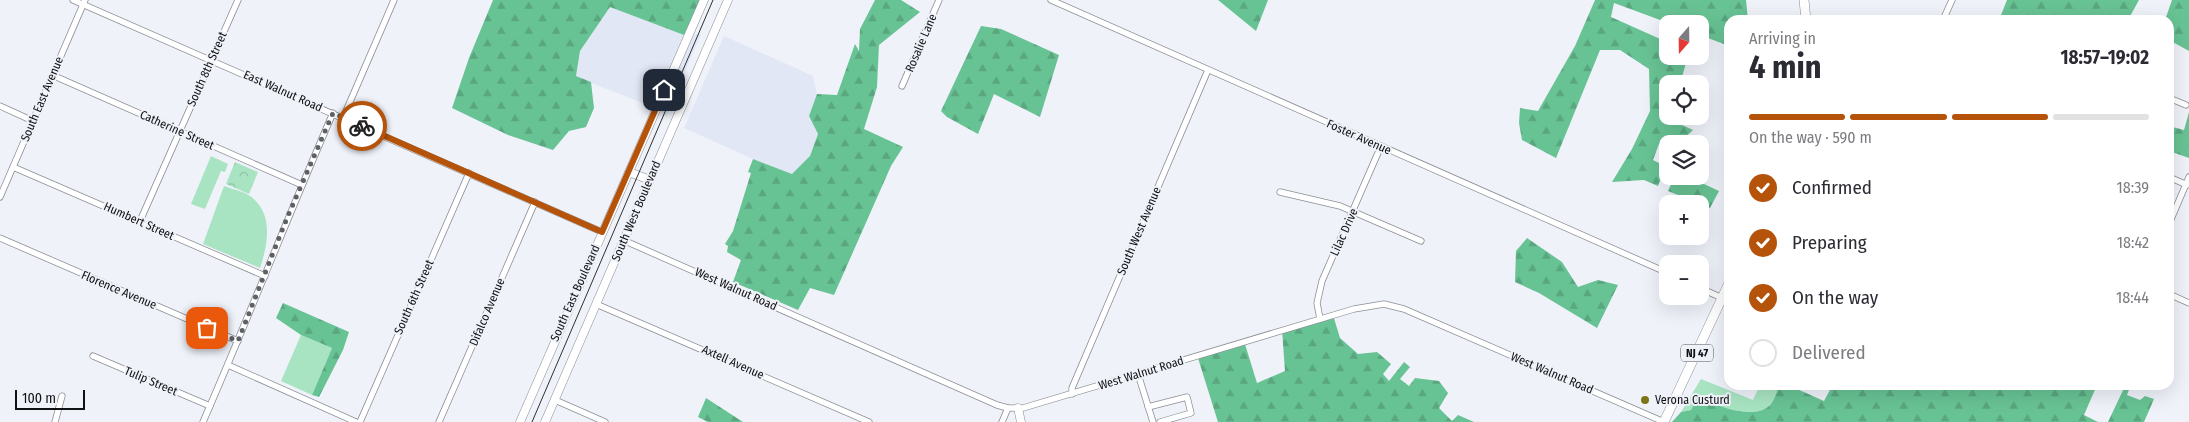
<!DOCTYPE html>
<html lang="en">
<head>
<meta charset="utf-8">
<style>
	:root { --surface:#fff; --page:#f7f7f7; --text:#2b2b33; --muted:#7c7c81; --line:#e1e1e2; --accent:#b45309 }
	body { margin:0; font-family:"Fira Sans Condensed",sans-serif; background:var(--page); color:var(--text); height:100vh; display:flex; flex-direction:column; font-size:19px; white-space:nowrap }
	* { box-sizing:border-box; margin:0 }
	p { font-size:16px; color:var(--muted) }
	.icon { flex:none; width:28px; height:28px; fill:none; stroke:currentColor; stroke-width:2; stroke-linecap:round; stroke-linejoin:round }
	.map { position:relative; flex:1; overflow:hidden }
	.panel { position:absolute; left:1724px; top:15px; width:450px; height:375px; display:flex; flex-direction:column; background:var(--surface); border-radius:15px; box-shadow:0 5px 20px #0002 }
	.panel>* { flex:none }
	.needle { width:32px; rotate:200deg }
	.buttons { position:absolute; left:1659px; top:15px; display:grid; gap:10px }
	.buttons a { display:grid; place-items:center; width:50px; height:50px; border-radius:10px; background:var(--surface); box-shadow:0 5px 20px #0002; font-size:25px }
	.scale { position:absolute; left:15px; bottom:12px; width:70px; box-sizing:border-box; padding-left:5px; border:2px solid #101113; border-top:0; font-size:14px; line-height:18px; white-space:nowrap; color:#101113; -webkit-text-stroke:4px #eff2f9; paint-order:stroke }
	.pin { position:absolute; display:grid; place-items:center; width:42px; height:42px; color:#fff; margin:-21px; border-radius:10px; box-shadow:0 2px 8px #0006 }
	.courier { position:absolute; display:grid; place-items:center; width:50px; height:50px; margin:-25px; border:4px solid #b45309; border-radius:50%; background:#fff; color:#222; box-shadow:0 1px 6px #0007 }
	.head em { font-style:normal; font-weight:700 }
	.head div { display:flex; flex-direction:column-reverse }
	.head { display:flex; align-items:center; justify-content:space-between; height:85px; padding:0 25px }
	h1 { font-size:32px; font-weight:700; line-height:38px }
	.bar { display:grid; grid-template-columns:repeat(4,1fr); gap:8px 5px; align-content:center; height:60px; padding:0 25px }
	.bar i { height:6px; border-radius:4px; background:var(--line) }
	.bar .active { background:var(--accent) }
	.bar p { grid-column:span 4 }
	ol { padding:0 25px; list-style:none }
	li { display:flex; align-items:center; gap:15px; height:55px }
	li p { margin-inline-start:auto }
	li .icon { padding:5px; border-radius:50%; background:var(--accent); color:#fff; stroke-width:4 }
	li:last-child { color:var(--muted) }
	li i { width:28px; height:28px; border:2px solid var(--line); border-radius:50% }
	.map>svg:first-child { display:block }
	.built { fill:#e1e7f5 }
	.grass { fill:#a8e4c2 }
	.forest { fill:url(#forest-firs) }
	.park { fill:url(#park-crowns) }
	.lines { fill:none; stroke-linecap:round; stroke-linejoin:round }
	.street-casing { stroke:#8b8e95; stroke-width:7 }
	.secondary-casing { stroke:#8b8e95; stroke-width:9 }
	.primary-casing { stroke:#8b8e95; stroke-width:10 }
	.street { stroke:#fff; stroke-width:5.5 }
	.secondary { stroke:#fff; stroke-width:8 }
	.primary { stroke:#fff; stroke-width:9 }
	.rail { stroke:#2f3133; stroke-width:1 }
	.done { stroke:#5e6064; stroke-width:5; stroke-dasharray:0 9 }
	.route { stroke:#b45309; stroke-width:6 }
	.poi-dot { fill:#7f7417; stroke:#eff2f9; stroke-width:2 }
	.labels { text-anchor:middle; stroke-width:4; stroke-linejoin:round; paint-order:stroke }
	.shield { fill:#eff2f9; stroke:#535458; stroke-width:1 }
	.shield-label { font-size:11px; font-weight:bold; fill:#101113 }
	.street-label { font-size:12px; fill:#101113; stroke:#eff2f9 }
	.poi-label { font-size:12px; fill:#101113; stroke:#eff2f9; text-anchor:start }
</style>
</head>
<body>
<div class="map">
<svg width="2189" height="422" viewBox="0 0 2189 422">
	<defs>
		<pattern id="forest-firs" width="22" height="20" patternUnits="userSpaceOnUse" patternTransform="scale(1.25)"><rect width="22" height="20" fill="#68c394"/><path d="M5 1l3.5 6h-7zM16 11l3.5 6h-7z" fill="#59a67f"/></pattern>
		<pattern id="park-crowns" width="20" height="18" patternUnits="userSpaceOnUse" patternTransform="scale(1.25)"><rect width="20" height="18" fill="#a8e4c2"/><path d="M2 6a3 3 0 1 1 6 0M12 15a3 3 0 1 1 6 0" fill="none" stroke="#90c3a6"/></pattern>
	</defs>
	<rect width="100%" height="100%" fill="#eff2f9"/>
	<g class="built">
		<polygon points="610,7 684,35 701,34 666,116 653,107 576,77 580,51"/>
		<polygon points="724,36 813,76 817,94 809,116 818,134 802,178 753,159 684,128"/>
	</g>
	<g class="grass">
		<polygon points="211,156 228,164 225,172 221,171 205,209 191,204"/>
		<path d="M224 186C232 189 243 191 250 196 274 213 268 244 260 268L203 244Z"/>
		<polygon points="301,335 332,348 312,395 281,381"/>
		<path d="M1701 379 1753 400 1760 385H1779C1777 391 1774 402 1769 406 1752 421 1715 404 1697 398L1691 410 1681 412Z"/>
	</g>
	<g class="forest">
		<polygon points="493,0 700,0 684,35 610,7 580,51 576,76 591,82 594,108 586,127 569,131 553,150 508,135 452,108 469,58"/>
		<polygon points="875,0 901,0 920,12 879,45 877,87 864,129 903,147 891,166 834,295 810,288 798,310 733,282 741,260 727,252 728,246 725,244 733,231 751,173 748,172 753,159 792,174 810,156 818,134 809,116 817,94 837,95 855,44 859,51 860,29"/>
		<polygon points="1218,0 1268,0 1256,31"/>
		<polygon points="1595,0 1746,0 1748,20 1729,20 1729,46 1700,35 1700,24 1671,24 1614,3 1611,17 1667,42 1668,56 1688,56 1680,84 1668,84 1668,116 1672,116 1671,120 1693,130 1678,144 1668,144 1667,147 1659,144 1653,160 1667,167 1668,169 1665,168 1658,186 1644,180 1612,182 1632,149 1650,111 1649,69 1620,50 1600,50 1556,158 1522,140 1519,123 1520,108 1538,111 1575,46"/>
		<polygon points="2007,0 2139,0 2128,20 1999,20"/>
		<polygon points="2172,0 2189,0 2189,51 2169,40 2169,20 2165,20"/>
		<polygon points="981,26 1001,29 1059,55 1040,117 994,94 978,134 947,117 941,111"/>
		<polygon points="2189,112 2189,158 2169,151 2169,126 2184,130"/>
		<polygon points="1675,176 1687,176 1719,191 1710,208 1668,191"/>
		<polygon points="1527,238 1562,262 1578,287 1598,280 1618,285 1597,328 1539,293 1515,282 1516,251"/>
		<polygon points="283,303 349,332 343,350 319,397 312,395 332,348 301,335 276,318"/>
		<polygon points="1333,315 1340,338 1358,354 1377,352 1391,364 1383,374 1389,381 1404,362 1410,367 1400,379 1409,386 1415,378 1439,381 1448,393 1439,408 1452,421 1458,415 1474,422 1218,422 1197,355 1244,341 1257,383 1285,371 1282,330"/>
		<path d="M1779 385H1788L1824 401 1831 388 1821 385H2097L2084 415 2098 422H1672L1681 412 1691 410 1697 398C1715 404 1752 421 1769 406 1774 402 1777 391 1779 385Z"/>
		<polygon points="2125,386 2130,387 2127,395 2140,400 2145,396 2154,399 2144,422 2108,422"/>
		<polygon points="706,398 743,422 708,422 698,417"/>
	</g>
	<polygon class="park" points="235,162 258,172 249,194 226,184"/>
	<g class="lines">
		<defs>
			<g id="street">
				<polyline points="73,0 602,232"/>
				<polyline points="1051,0 1668,273"/>
				<polyline points="1943,20 1952,0"/>
				<polyline points="52,75 302,185"/>
				<polyline points="902,86 939,0"/>
				<polyline points="2169,98 2186,105"/>
				<polyline points="0,106 33,121"/>
				<polyline points="343,118 394,0"/>
				<polyline points="13,167 265,276"/>
				<polyline points="2169,177 2187,185"/>
				<polyline points="1280,192 1340,206 1421,241"/>
				<polyline points="0,197 85,0"/>
				<polyline points="140,221 238,0"/>
				<polyline points="2169,224 2189,177"/>
				<polyline points="0,238 238,341"/>
				<polyline points="623,240 997,405 1008,408 1023,408 1354,309 1384,304 1404,309 1664,422"/>
				<polyline points="1700,288 1722,298"/>
				<polyline points="2169,294 2189,303"/>
				<polyline points="596,304 869,422"/>
				<polyline points="1320,319 1317,303 1322,281 1381,146"/>
				<polyline points="93,356 210,406"/>
				<polyline points="228,365 356,422"/>
				<polyline points="1138,374 1153,422"/>
				<polyline points="1072,394 1072,388 1208,70"/>
				<polyline points="555,400 605,422"/>
				<polyline points="1148,407 1187,397 1191,413 1160,422"/>
				<polyline points="55,422 62,396"/>
				<path d="M203 422C248 319 288 216 333 113"/>
				<polyline points="360,422 469,173"/>
				<polyline points="439,422 535,202"/>
				<polyline points="1002,422 1008,408"/>
			</g>
			<g id="secondary">
				<polyline points="629,172 650,180"/>
				<polyline points="1018,408 1021,422"/>
				<polyline points="520,422 704,0"/>
				<polyline points="545,422 728,0"/>
			</g>
			<g id="primary">
				<polyline points="1804,0 1806,20"/>
				<polyline points="1664,422 1729,283"/>
			</g>
		</defs>
		<use href="#street" class="street-casing"/>
		<use href="#secondary" class="secondary-casing"/>
		<use href="#primary" class="primary-casing"/>
		<use href="#street" class="street"/>
		<use href="#secondary" class="secondary"/>
		<use href="#primary" class="primary"/>
		<polyline class="rail" points="532,422 713,0"/>
	</g>
	<g class="lines">
		<polyline class="done" points="207,328 238,341 287,218 333,113 362,126"/>
		<polyline class="route" points="362,126 602,232 664,90"/>
	</g>
	<circle class="poi-dot" cx="1645" cy="400" r="5"/>
	<g class="labels">
		<rect class="shield" x="1681" y="344.5" width="32" height="17" rx="4"/>
		<g class="shield-label">
			<text x="1697" y="357">NJ 47</text>
		</g>
		<g class="street-label">
			<text transform="translate(921 43) rotate(-67)" y="4">Rosalie Lane</text>
			<text transform="translate(207 69) rotate(-66)" y="4">South 8th Street</text>
			<text transform="translate(283 91) rotate(24)" y="4">East Walnut Road</text>
			<text transform="translate(42 99) rotate(-67)" y="4">South East Avenue</text>
			<text transform="translate(177 130) rotate(24)" y="4">Catherine Street</text>
			<text transform="translate(1359 137) rotate(24)" y="4">Foster Avenue</text>
			<text transform="translate(636 211) rotate(-67)" y="4">South West Boulevard</text>
			<text transform="translate(139 221) rotate(24)" y="4">Humbert Street</text>
			<text transform="translate(1139 231) rotate(-67)" y="4">South West Avenue</text>
			<text transform="translate(1344 232) rotate(-66)" y="4">Lilac Drive</text>
			<text transform="translate(736 289) rotate(24)" y="4">West Walnut Road</text>
			<text transform="translate(119 290) rotate(23)" y="4">Florence Avenue</text>
			<text transform="translate(575 293) rotate(-66)" y="4">South East Boulevard</text>
			<text transform="translate(414 297) rotate(-66)" y="4">South 6th Street</text>
			<text transform="translate(487 312) rotate(-67)" y="4">Difalco Avenue</text>
			<text transform="translate(733 362) rotate(24)" y="4">Axtell Avenue</text>
			<text transform="translate(1141 373) rotate(-17)" y="4">West Walnut Road</text>
			<text transform="translate(1552 373) rotate(23)" y="4">West Walnut Road</text>
			<text transform="translate(151 381) rotate(23)" y="4">Tulip Street</text>
		</g>
		<g class="poi-label">
			<text x="1655" y="404">Verona Custurd</text>
		</g>
	</g>
</svg>
<div class="buttons">
<a><svg class="needle" viewBox="-14 -14 28 28"><path d="M0-13l5 13h-10z" fill="#e53935"/><path d="M0 13l5-13h-10z" fill="#7c7c81"/></svg></a>
<a><svg class="icon" aria-label="locate" viewBox="0 0 24 24"><circle cx="12" cy="12" r="6"/><path d="M12 2v4M12 18v4M2 12h4M18 12h4"/></svg></a>
<a><svg class="icon" aria-label="layers" viewBox="0 0 24 24"><path d="M12 4l9 5-9 5-9-5zM3 14l9 5 9-5"/></svg></a>
<a>+</a>
<a>−</a>
</div>
<div class="scale">100 m</div>
<div class="pin" style="left:207px;top:328px;background:#ea580c"><svg class="icon" aria-label="bag" viewBox="0 0 24 24"><path d="M5 8h14l-1 12H6zM9 8a3 3 0 0 1 6 0"/></svg></div>
<div class="pin" style="left:664px;top:90px;background:#1f2937"><svg class="icon" aria-label="home" viewBox="0 0 24 24"><path d="M3 11l9-7 9 7M6 9v11h12V9"/></svg></div>
<div class="courier" style="left:362px;top:126px"><svg class="icon" aria-label="bike" viewBox="0 0 24 24"><circle cx="6" cy="16" r="4"/><circle cx="18" cy="16" r="4"/><path d="M6 16l4-8h5l3 8M10 8l3 8H6M13 5h3"/></svg></div>
<section class="panel">
<div class="head"><div><h1>4 min</h1><p>Arriving in</p></div><em>18:57–19:02</em></div>
<div class="bar"><i class="active"></i><i class="active"></i><i class="active"></i><i></i><p>On the way · 590 m</p></div>
<ol>
<li><svg class="icon" aria-label="check" viewBox="0 0 24 24"><path d="M5 12l5 5 9-10"/></svg>Confirmed<p>18:39</p></li>
<li><svg class="icon" aria-label="check" viewBox="0 0 24 24"><path d="M5 12l5 5 9-10"/></svg>Preparing<p>18:42</p></li>
<li><svg class="icon" aria-label="check" viewBox="0 0 24 24"><path d="M5 12l5 5 9-10"/></svg>On the way<p>18:44</p></li>
<li><i></i>Delivered</li>
</ol>
</section>
</div>
</body>
</html>
